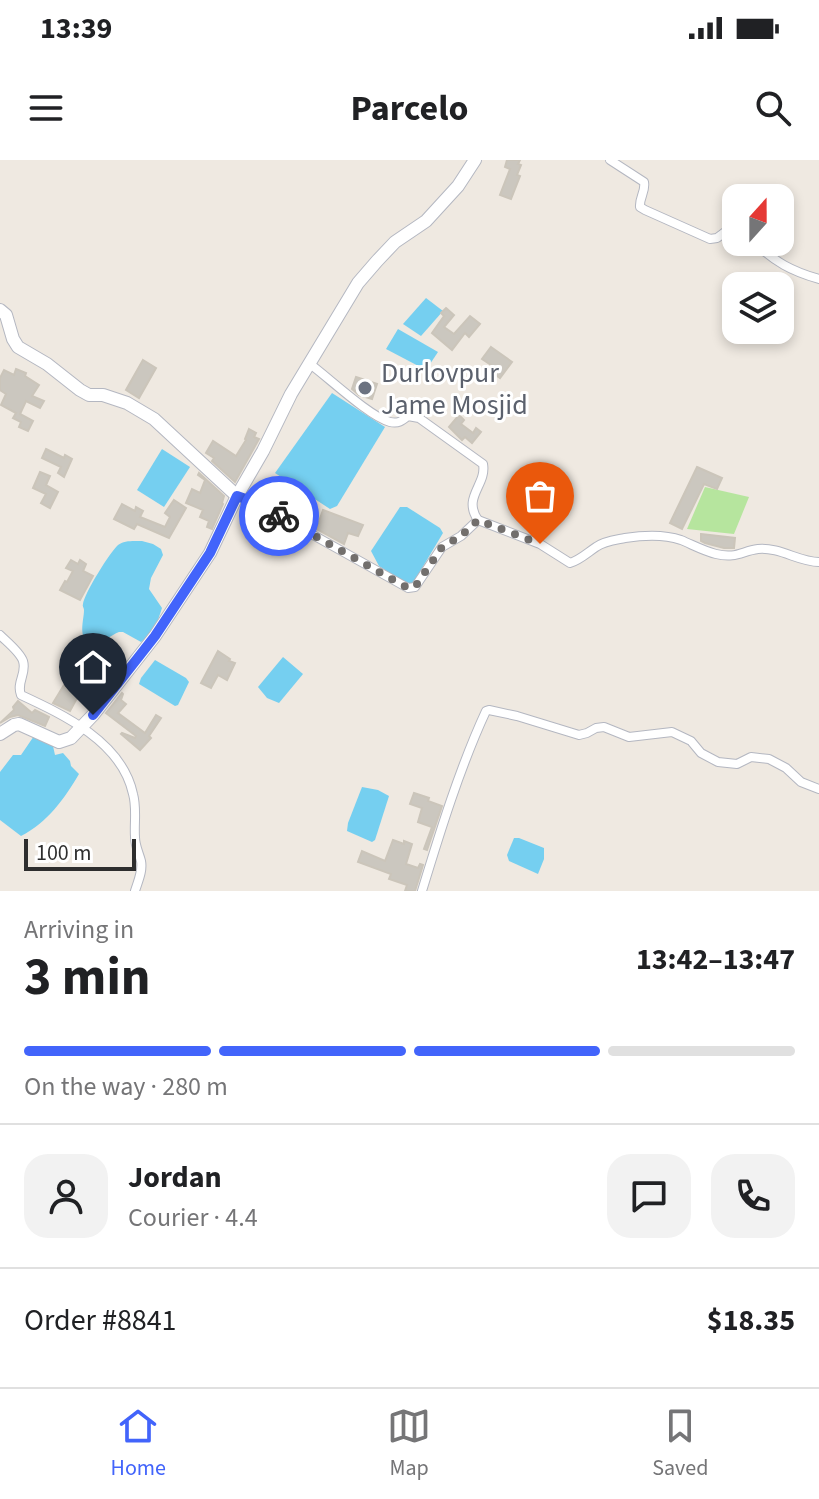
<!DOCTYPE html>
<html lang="en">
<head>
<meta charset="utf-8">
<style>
	:root { --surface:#fff; --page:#f2f2f2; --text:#202124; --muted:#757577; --line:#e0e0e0; --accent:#4264fb }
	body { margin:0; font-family:"Source Sans 3",sans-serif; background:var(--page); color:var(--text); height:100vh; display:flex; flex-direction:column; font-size:30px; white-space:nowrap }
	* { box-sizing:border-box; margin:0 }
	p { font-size:26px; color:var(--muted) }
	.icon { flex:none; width:44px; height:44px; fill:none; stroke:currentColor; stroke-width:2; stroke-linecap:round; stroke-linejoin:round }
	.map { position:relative; height:731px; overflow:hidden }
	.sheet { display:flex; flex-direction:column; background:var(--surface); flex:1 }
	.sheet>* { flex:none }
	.needle { width:52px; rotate:21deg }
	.fabs { position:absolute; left:722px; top:24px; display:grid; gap:16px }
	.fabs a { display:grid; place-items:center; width:72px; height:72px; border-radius:16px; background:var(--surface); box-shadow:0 4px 12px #0003; font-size:40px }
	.scale { position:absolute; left:24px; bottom:20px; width:112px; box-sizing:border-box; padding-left:8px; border:4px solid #2e2e2e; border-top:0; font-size:22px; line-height:28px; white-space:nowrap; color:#2e2e2e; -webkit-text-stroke:6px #fff; paint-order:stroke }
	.pin { position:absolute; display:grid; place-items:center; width:68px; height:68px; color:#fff; margin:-82px -34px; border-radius:50% 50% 50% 0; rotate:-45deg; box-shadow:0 0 8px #0007 }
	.pin .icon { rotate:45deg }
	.courier { position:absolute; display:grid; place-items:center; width:80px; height:80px; margin:-40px; border:6px solid #4264fb; border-radius:50%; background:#fff; color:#222; box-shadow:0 2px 10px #0007 }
	.headline em { font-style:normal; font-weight:700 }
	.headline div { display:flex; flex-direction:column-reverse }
	.headline { display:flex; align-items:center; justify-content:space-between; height:136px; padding:0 24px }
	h1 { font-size:52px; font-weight:700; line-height:60px }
	.bar { display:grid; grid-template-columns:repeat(4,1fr); gap:12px 8px; align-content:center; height:96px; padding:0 24px }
	.bar i { height:10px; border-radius:6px; background:var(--line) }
	.bar .current { background:var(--accent) }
	.bar p { grid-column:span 4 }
	.line { display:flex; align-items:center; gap:20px; padding:0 24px; border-top:2px solid var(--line) }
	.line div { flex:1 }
	.round { display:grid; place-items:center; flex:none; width:84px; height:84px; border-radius:24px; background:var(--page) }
	.status { display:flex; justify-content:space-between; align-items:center; height:56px; padding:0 40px; background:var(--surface); direction:ltr }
	.status svg { height:22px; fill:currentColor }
	header { display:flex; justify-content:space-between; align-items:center; height:104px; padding:0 24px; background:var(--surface); font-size:36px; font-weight:700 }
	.tabs { display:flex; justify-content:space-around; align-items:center; height:112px; border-top:2px solid var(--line); background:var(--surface); font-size:22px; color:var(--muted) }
	.tabs a { display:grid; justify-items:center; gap:4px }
	.tabs .current { color:var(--accent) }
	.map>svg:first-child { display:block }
	.green { fill:#b6e59e }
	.water { fill:#75cff0 }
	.building { fill:#cbc7bf; stroke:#cbc5ba; stroke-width:2 }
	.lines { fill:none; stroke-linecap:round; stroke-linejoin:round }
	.street-casing { stroke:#b4b7c1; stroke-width:10 }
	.secondary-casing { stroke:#b4b7c1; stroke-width:14 }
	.street { stroke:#fff; stroke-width:8 }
	.secondary { stroke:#fff; stroke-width:12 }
	.done { stroke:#726f6d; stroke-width:8; stroke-dasharray:0 14.4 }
	.route { stroke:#4264fb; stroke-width:10 }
	.worship-dot { fill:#6b7280; stroke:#fff; stroke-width:3 }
	.labels { text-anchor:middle; stroke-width:6; stroke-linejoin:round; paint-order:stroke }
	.worship-label { font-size:28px; fill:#5b616d; stroke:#fff; text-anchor:start }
</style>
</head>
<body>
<div class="status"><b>13:39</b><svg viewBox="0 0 49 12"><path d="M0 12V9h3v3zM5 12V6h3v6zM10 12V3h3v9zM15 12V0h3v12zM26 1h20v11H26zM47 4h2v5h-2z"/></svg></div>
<header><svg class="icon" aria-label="menu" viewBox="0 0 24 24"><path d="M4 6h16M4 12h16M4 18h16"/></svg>Parcelo<svg class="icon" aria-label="search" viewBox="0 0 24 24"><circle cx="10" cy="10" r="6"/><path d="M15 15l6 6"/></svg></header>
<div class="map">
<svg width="819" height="731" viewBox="0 0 819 731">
	<rect width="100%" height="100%" fill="#efe9e1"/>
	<polygon class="green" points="705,327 749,337 734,374 687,369"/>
	<g class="water">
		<polygon points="426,138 443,151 421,176 403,164"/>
		<polygon points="398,169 438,192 426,210 386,189"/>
		<polygon points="332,233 385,267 337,346 330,349 275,313"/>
		<polygon points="162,289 190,307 164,347 137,330"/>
		<polygon points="400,347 407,347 440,368 443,373 412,425 407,424 379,406 371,391"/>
		<path d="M142 381 153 384 161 389 163 395 151 418 149 429 162 448C158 461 153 474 141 482L123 472H119C110 475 101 486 91 483 77 479 84 460 84 450 84 448 82 446 83 444 84 434 110 392 118 385 124 380 134 381 142 381Z"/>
		<polygon points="283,497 303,514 279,543 267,538 258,527"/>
		<polygon points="155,500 186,518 189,522 178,545 175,546 139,524 141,518"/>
		<path d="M34 576 53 586 55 595 63 593 70 601 71 606 79 614C65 638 47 663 21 676L0 660V612L13 595H21Z"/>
		<polygon points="362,627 378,630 389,636 375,680 372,682 347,671 348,663"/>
		<polygon points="514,678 519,678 544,688 544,699 538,714 509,701 507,695"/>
	</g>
	<g class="building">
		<polygon points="507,0 520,0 518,4 521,5 517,15 520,16 511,39 500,35 510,9 505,7"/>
		<polygon points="446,148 454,155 444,167 454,174 470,156 480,164 469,177 465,173 452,190 432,173 444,156 441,153"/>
		<polygon points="491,187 512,202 500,218 488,209 491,205 482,199"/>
		<polygon points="143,200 156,208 139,238 126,230"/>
		<polygon points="16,209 26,213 25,216 39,225 32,236 44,241 40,248 26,241 20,254 33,261 28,271 19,267 21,262 13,258 16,253 1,245 6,234 0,230 0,218 4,210 14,215"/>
		<polygon points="356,217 377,224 372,239 359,235 352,229"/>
		<polygon points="459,255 464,260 461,264 473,273 476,268 481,272 472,283 465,277 462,280 449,267"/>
		<polygon points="249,269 256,273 254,277 259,279 235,322 212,301 214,298 206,293 213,281 236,296 246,280 245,279"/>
		<polygon points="46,289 64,298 65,295 72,299 64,317 58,313 61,307 42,298"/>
		<polygon points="697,307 722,318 717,329 704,324 682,369 670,363"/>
		<polygon points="40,312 50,316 46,325 58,332 50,348 41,343 46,334 33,328"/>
		<polygon points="199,313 224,336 222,343 223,344 212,369 207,367 209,361 200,357 203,350 186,343 192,329 200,333 205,320 198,315"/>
		<polygon points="174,340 186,348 169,378 137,364 134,369 114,359 122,344 135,351 136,347 143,351 140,357 165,367 170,357 165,353"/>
		<polygon points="323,350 363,365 358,376 348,373 344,384 313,367 314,365 317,367"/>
		<polygon points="701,374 735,378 734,388 724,388 705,383 701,381"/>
		<polygon points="71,400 78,404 80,400 86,404 83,411 93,416 80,440 60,430 65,421 67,422 73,411 66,408"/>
		<polygon points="218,491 230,499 229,501 235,503 227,520 218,515 211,528 201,523"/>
		<polygon points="70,515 75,518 73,523 91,532 86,543 77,538 70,551 53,543"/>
		<polygon points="122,533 123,534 121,540 126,544 118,553 145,573 156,555 161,558 149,576 151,578 140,590 121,574 122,573 135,578 136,576 106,553"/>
		<polygon points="18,541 32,553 35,550 49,557 45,566 18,555 10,557 0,563 14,550 13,547"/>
		<polygon points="414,633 429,638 428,641 442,646 427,690 424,689 432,667 418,662 422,648 410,644"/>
		<polygon points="393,680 404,684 404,681 412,684 406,704 418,708 420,704 423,705 415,731 405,731 407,725 389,719 391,714 358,702 362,691 385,701"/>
	</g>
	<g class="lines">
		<defs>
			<g id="street">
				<path d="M610 0 644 22C646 31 639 38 640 47L645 50 710 79 717 78 729 69H736"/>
				<path d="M754 82C775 102 791 111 819 119"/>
				<path d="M310 204C329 218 370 257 390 262 398 264 402 261 408 256L419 258 483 304C487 325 462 337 478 360"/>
				<path d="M237 336 254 342 408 428 415 427 442 387 461 376 478 360 540 384 570 403C580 400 587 393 596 387 604 381 615 380 625 378 644 375 664 374 681 380 693 385 704 391 716 394 736 399 742 391 758 389 780 387 799 402 819 402"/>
				<path d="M0 475C7 482 20 492 23 501 27 514 16 522 21 535 64 555 122 582 133 634 137 648 134 663 135 677 135 686 139 693 141 701 143 711 138 721 135 731"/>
				<path d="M422 731C440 672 460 607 486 551L489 550 517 556 579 575 587 573 596 568 604 567 629 577 672 572 691 581 701 593 718 602 737 604 751 597 769 599 786 608 801 622 819 629"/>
			</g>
			<g id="secondary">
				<polyline points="0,150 6,155 13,179 18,187 47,204 80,230 89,235 103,235 127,243 154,259 237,336"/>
				<polyline points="0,574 14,565 19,564 59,582 71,578 93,555 155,476 210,393 237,336 263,291 291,234 358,123 377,101 395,82 426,61 458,26 475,0"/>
			</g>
		</defs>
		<use href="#street" class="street-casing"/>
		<use href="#secondary" class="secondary-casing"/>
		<use href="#street" class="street"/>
		<use href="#secondary" class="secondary"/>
	</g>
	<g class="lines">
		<polyline class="done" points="279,356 408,428 415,427 442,387 461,376 478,360 540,384"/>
		<polyline class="route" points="93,555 155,476 210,393 237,336 254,342 279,356"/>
	</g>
	<circle class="worship-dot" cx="365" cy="228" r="8"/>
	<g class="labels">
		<g class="worship-label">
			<text x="381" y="222">Durlovpur<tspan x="381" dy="32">Jame Mosjid</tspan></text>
		</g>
	</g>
</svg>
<div class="fabs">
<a><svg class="needle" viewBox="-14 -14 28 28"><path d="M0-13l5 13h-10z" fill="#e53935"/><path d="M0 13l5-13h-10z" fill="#757577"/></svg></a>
<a><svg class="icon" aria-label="layers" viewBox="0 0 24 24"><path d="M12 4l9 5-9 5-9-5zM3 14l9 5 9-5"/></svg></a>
</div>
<div class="scale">100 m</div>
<div class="pin" style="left:540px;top:384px;background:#ea580c"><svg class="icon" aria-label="bag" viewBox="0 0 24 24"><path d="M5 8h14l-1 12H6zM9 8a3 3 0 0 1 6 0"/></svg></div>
<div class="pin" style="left:93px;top:555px;background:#1f2937"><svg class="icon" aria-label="home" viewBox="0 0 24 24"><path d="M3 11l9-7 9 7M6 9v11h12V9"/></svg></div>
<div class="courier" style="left:279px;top:356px"><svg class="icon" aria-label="bike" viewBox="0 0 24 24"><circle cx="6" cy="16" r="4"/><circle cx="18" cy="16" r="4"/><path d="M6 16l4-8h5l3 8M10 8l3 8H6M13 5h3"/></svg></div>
</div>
<section class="sheet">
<div class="headline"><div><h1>3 min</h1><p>Arriving in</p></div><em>13:42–13:47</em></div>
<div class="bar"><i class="current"></i><i class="current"></i><i class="current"></i><i></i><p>On the way · 280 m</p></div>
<div class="line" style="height:144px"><a class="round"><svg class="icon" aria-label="person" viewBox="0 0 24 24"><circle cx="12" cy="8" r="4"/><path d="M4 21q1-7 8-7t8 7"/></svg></a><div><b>Jordan</b><p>Courier · 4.4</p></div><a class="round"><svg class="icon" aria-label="chat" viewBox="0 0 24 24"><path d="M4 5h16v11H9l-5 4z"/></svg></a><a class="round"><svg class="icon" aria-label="phone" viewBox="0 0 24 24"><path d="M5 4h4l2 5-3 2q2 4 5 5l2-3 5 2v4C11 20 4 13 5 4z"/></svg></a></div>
<div class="line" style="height:104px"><div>Order #8841</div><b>$18.35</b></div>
</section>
<nav class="tabs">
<a class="current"><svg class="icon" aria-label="home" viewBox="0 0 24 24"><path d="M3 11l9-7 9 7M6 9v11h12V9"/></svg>Home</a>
<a><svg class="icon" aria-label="map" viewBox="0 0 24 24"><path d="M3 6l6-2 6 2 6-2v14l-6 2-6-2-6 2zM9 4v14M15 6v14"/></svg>Map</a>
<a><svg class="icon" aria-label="saved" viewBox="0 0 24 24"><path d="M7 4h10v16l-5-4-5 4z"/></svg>Saved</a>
</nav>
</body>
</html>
